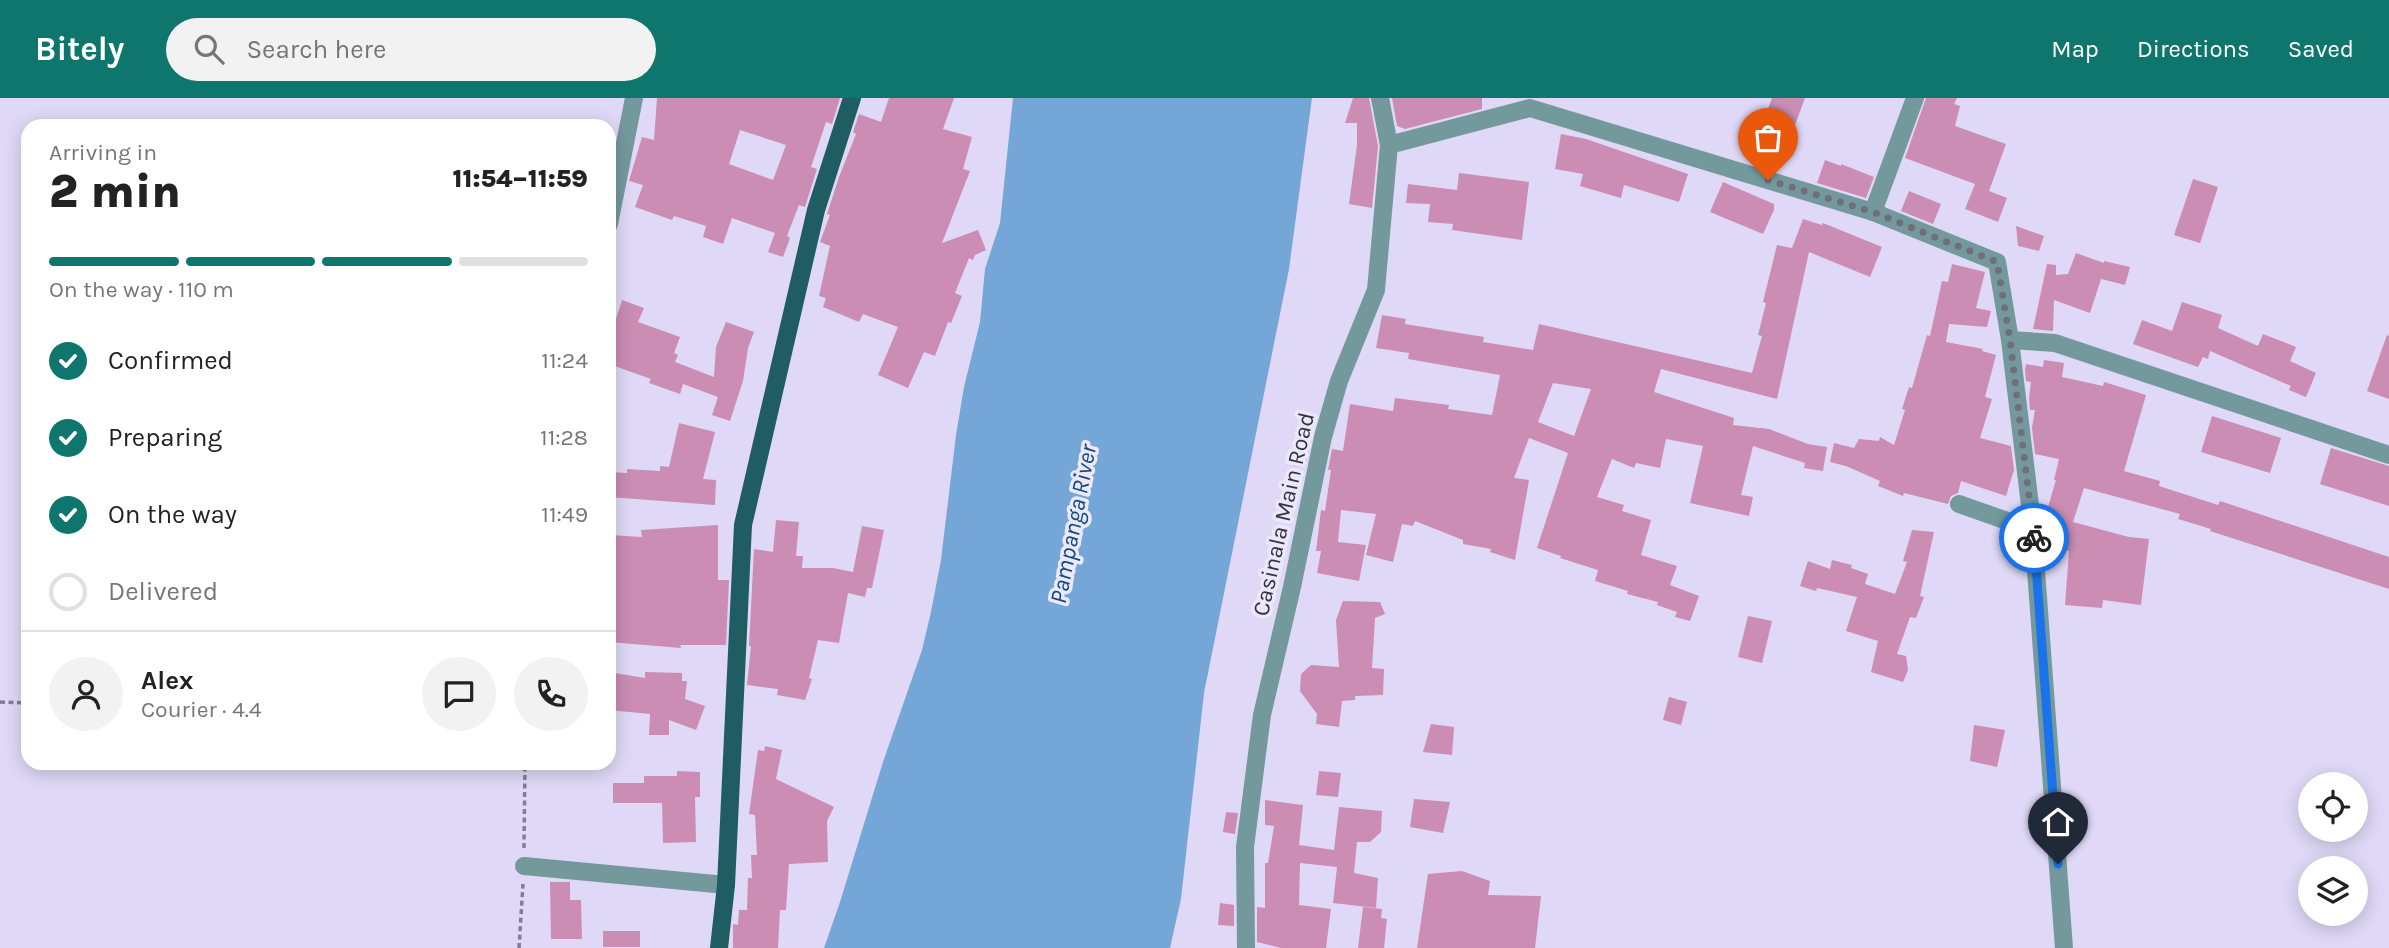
<!DOCTYPE html>
<html lang="en">
<head>
<meta charset="utf-8">
<style>
	:root { --surface:#fff; --page:#f2f2f2; --text:#222; --muted:#767676; --line:#e0e0e0; --accent:#0f766e }
	body { margin:0; font-family:Karla,sans-serif; background:var(--page); color:var(--text); height:100vh; display:flex; flex-direction:column; font-size:26px; white-space:nowrap }
	* { box-sizing:border-box; margin:0 }
	p { font-size:23px; color:var(--muted) }
	.icon { flex:none; width:38px; height:38px; fill:none; stroke:currentColor; stroke-width:2; stroke-linecap:round; stroke-linejoin:round }
	.map { position:relative; flex:1; overflow:hidden }
	.sheet { position:absolute; left:21px; top:21px; width:595px; height:651px; display:flex; flex-direction:column; background:var(--surface); border-radius:21px; box-shadow:0 4px 18px #0003 }
	.sheet>* { flex:none }
	.controls { position:absolute; left:2298px; top:674px; display:grid; gap:14px }
	.controls a { display:grid; place-items:center; width:70px; height:70px; border-radius:50%; background:var(--surface); box-shadow:0 4px 18px #0003; font-size:35px }
	.pin { position:absolute; display:grid; place-items:center; width:60px; height:60px; color:#fff; margin:-72px -30px; border-radius:50% 50% 50% 0; rotate:-45deg; box-shadow:0 0 7px #0007 }
	.pin .icon { rotate:45deg }
	.courier { position:absolute; display:grid; place-items:center; width:70px; height:70px; margin:-35px; border:5px solid #1a73e8; border-radius:50%; background:#fff; color:#222; box-shadow:0 2px 9px #0007 }
	.summary em { font-style:normal; font-weight:800 }
	.summary div { display:flex; flex-direction:column-reverse }
	.summary { display:flex; align-items:center; justify-content:space-between; height:119px; padding:0 28px }
	h1 { font-size:46px; font-weight:800; line-height:52px }
	.bar { display:grid; grid-template-columns:repeat(4,1fr); gap:10px 7px; align-content:center; height:84px; padding:0 28px }
	.bar i { height:9px; border-radius:5px; background:var(--line) }
	.bar .selected { background:var(--accent) }
	.bar p { grid-column:span 4 }
	.line { display:flex; align-items:center; gap:18px; padding:0 28px; border-top:2px solid var(--line) }
	.line div { flex:1 }
	.round { display:grid; place-items:center; flex:none; width:74px; height:74px; border-radius:37px; background:var(--page) }
	ol { padding:0 28px; list-style:none }
	li { display:flex; align-items:center; gap:21px; height:77px }
	li p { margin-inline-start:auto }
	li .icon { padding:7px; border-radius:50%; background:var(--accent); color:#fff; stroke-width:4 }
	li:last-child { color:var(--muted) }
	li i { width:38px; height:38px; border:4px solid var(--line); border-radius:50% }
	header { display:flex; align-items:center; gap:42px; box-sizing:border-box; height:98px; padding:0 35px; background:var(--accent); color:#fff }
	header strong { font-size:33px }
	nav { display:flex; gap:38px; margin-inline-start:auto; font-size:24px }
	.search { width:490px; height:63px; background:var(--page); display:flex; align-items:center; gap:18px; box-sizing:border-box; padding:0 24px; border-radius:38px; color:var(--muted); font-size:26px }
	.map>svg:first-child { display:block }
	.water { fill:#74a6d8 }
	.building { fill:#cb8db3; fill-rule:evenodd }
	.lines { fill:none; stroke-linecap:round; stroke-linejoin:round }
	.path { stroke:#827e92; stroke-width:3.5; stroke-dasharray:5 3.5; stroke-linecap:butt }
	.minor { stroke:#74999d; stroke-width:18 }
	.major { stroke:#205d63; stroke-width:18 }
	.done { stroke:#706d7f; stroke-width:7; stroke-dasharray:0 12.6 }
	.route { stroke:#1a73e8; stroke-width:9 }
	.labels { text-anchor:middle; stroke-width:7; stroke-linejoin:round; paint-order:stroke }
	.street-label { font-size:23px; fill:#35333f; stroke:#ece8fb }
	.water-label { font-size:24px; font-style:italic; fill:#124a79; stroke:#ece8fb }
</style>
</head>
<body>
<header>
<strong>Bitely</strong>
<div class="search"><svg class="icon" aria-label="search" viewBox="0 0 24 24"><circle cx="10" cy="10" r="6"/><path d="M15 15l6 6"/></svg>Search here</div>
<nav><a>Map</a><a>Directions</a><a>Saved</a></nav>
</header>
<div class="map">
<svg width="2389" height="850" viewBox="0 0 2389 850">
	<rect width="100%" height="100%" fill="#dfd9f7"/>
	<polygon class="water" points="1013,0 1312,0 1289,171 1204,595 1181,801 1170,850 824,850 840,804 883,664 922,552 931,514 941,462 956,337 964,289 980,224 985,171 1000,125"/>
	<g class="building">
		<path d="M657 0H840L832 26 826 24 811 69 817 71 805 109 799 107 787 138 790 140 783 159 768 154 775 135 732 120 723 146 703 139 706 128 674 118 672 122 635 109 643 87 629 83 642 39 654 42ZM740 32 786 47 773 82 729 66Z"/>
		<polygon points="889,0 954,0 943,31 972,39 963,71 970,73 942,145 978,132 986,152 975,157 973,162 969,160 955,195 962,198 951,225 948,224 935,258 924,254 908,290 878,277 898,229 863,216 859,224 823,209 826,200 819,198 830,148 820,144 830,117 827,116 839,79 856,36 853,34 859,16 881,24"/>
		<polygon points="1353,0 1369,0 1378,48 1372,110 1349,106 1357,47 1357,25 1345,25"/>
		<polygon points="1392,0 1482,0 1482,11 1405,31 1397,28"/>
		<polygon points="1772,0 1805,0 1789,43 1760,33"/>
		<polygon points="1926,0 1957,0 1954,6 1960,8 1955,28 2006,46 1989,93 2007,100 1998,124 1965,111 1975,86 1905,60"/>
		<polygon points="1561,36 1586,41 1688,76 1679,104 1624,87 1621,100 1580,88 1583,76 1555,71"/>
		<polygon points="1825,62 1841,68 1841,66 1874,79 1866,100 1817,85"/>
		<polygon points="1459,75 1529,84 1522,142 1452,132 1453,126 1428,124 1430,106 1406,105 1408,86 1457,92"/>
		<polygon points="2193,81 2218,89 2200,145 2174,137"/>
		<polygon points="1723,84 1774,106 1774,112 1763,136 1710,114"/>
		<polygon points="1909,93 1941,106 1933,126 1901,113"/>
		<path d="M1803 121 1822 127 1823 125 1882 149 1870 179 1809 154 1777 301 1661 271 1654 294 1734 320 1733 327 1769 331 1808 346 1827 349 1823 373 1804 370 1805 365 1753 348 1741 397 1753 399 1749 418 1690 405 1703 348 1666 341 1660 370 1636 365 1634 370 1612 361 1597 399 1624 407 1622 413 1651 422 1641 457 1677 468 1670 487 1699 498 1690 523 1675 519 1677 514 1657 507 1658 504 1627 496 1628 493 1595 483 1598 472 1560 460 1561 458 1537 450 1568 355 1529 340 1514 380 1529 382 1515 462 1490 454 1491 451 1463 446V442L1415 423 1413 428 1402 426 1393 464 1366 457 1376 416 1341 412 1338 444 1366 447 1359 483 1317 475 1321 453H1316L1321 412 1325 413 1331 372H1328L1332 351 1343 353 1350 306 1393 313 1395 300 1449 307 1448 311 1492 317 1500 277 1408 261 1409 255 1376 250 1382 217 1406 221 1405 226 1484 239 1483 244 1533 252 1539 226 1752 275 1762 238 1758 237 1766 205 1763 204 1777 147 1792 150ZM1553 285 1591 291 1574 338 1538 324Z"/>
		<polygon points="2016,128 2044,138 2039,153 2018,148"/>
		<polygon points="2076,155 2104,165 2104,163 2130,169 2125,187 2101,181 2090,215 2054,202 2053,233 2033,231 2047,166 2056,167 2056,177 2068,176"/>
		<polygon points="1952,166 1985,174 1976,210 1991,213 1987,229 1949,226 1946,244 1983,251 1982,253 1996,257 1985,299 1992,301 1980,340 2011,348 2014,372 2006,398 1961,383 1958,395 1951,398 1948,406 1904,395 1903,398 1878,388 1880,383 1846,368 1830,364 1834,345 1854,350 1859,341 1879,343 1880,339 1894,347 1905,312 1902,311 1909,289 1912,290 1927,237 1930,238 1942,183 1948,184"/>
		<polygon points="622,202 644,210 638,224 680,239 674,255 678,257 675,264 714,279 716,249 726,224 754,234 748,250 743,283 730,323 712,317 718,299 683,286 680,296 649,285 651,281 609,266 609,243"/>
		<polygon points="2182,204 2222,217 2218,230 2258,248 2263,236 2296,249 2290,263 2316,275 2306,299 2289,292 2291,288 2210,253 2208,261 2203,259 2198,269 2133,246 2142,222 2172,233"/>
		<polygon points="2387,237 2389,238 2389,301 2367,293"/>
		<polygon points="2044,262 2064,265 2062,279 2103,288 2104,284 2146,297 2124,373 2160,383 2159,388 2218,407 2220,403 2389,459 2389,491 2210,433 2211,431 2178,421 2180,416 2084,390 2073,424 2129,439 2149,441 2141,507 2103,502 2102,510 2065,507 2069,453 2052,448 2059,423 2045,419 2056,382 2054,382 2059,361 2035,356 2032,330 2035,312 2030,312 2029,300 2031,284 2026,283 2025,272 2026,266 2043,269"/>
		<polygon points="2212,318 2281,340 2270,375 2201,354"/>
		<polygon points="679,325 715,334 703,381 716,382 715,407 609,399 609,374 627,375 627,371 660,373 660,368 669,369"/>
		<polygon points="1296,347 1310,348 1305,369 1293,368"/>
		<polygon points="2331,350 2389,368 2389,408 2320,386"/>
		<polygon points="776,422 799,424 796,458 803,458 802,470 833,470 853,474 862,428 884,432 872,490 867,490 865,499 848,495 839,545 818,542 809,580 812,581 805,602 777,597 778,591 747,587 751,548 749,548 754,451 773,454"/>
		<polygon points="718,427 718,482 729,482 726,547 680,547 681,550 609,544 611,460 609,460 609,437 642,439 641,432"/>
		<polygon points="1912,432 1934,434 1920,498 1924,499 1916,520 1910,519 1897,556 1906,558 1908,572 1903,584 1871,574 1878,543 1846,533 1857,499 1817,490 1816,493 1800,488 1808,463 1830,471 1832,462 1852,467 1851,470 1868,476 1865,486 1895,496 1907,464 1903,463"/>
		<polygon points="1343,503 1380,504 1385,516 1375,520 1372,570 1384,571 1383,597 1355,598 1355,602 1342,603 1339,629 1316,626 1317,616 1300,593 1301,576 1311,567 1339,569 1336,522"/>
		<polygon points="1748,518 1772,523 1762,565 1738,559"/>
		<polygon points="609,574 645,580 645,574 682,575 682,583 687,583 685,601 705,608 696,632 669,622 669,637 649,637 650,616 609,612"/>
		<polygon points="1669,599 1687,604 1681,627 1663,622"/>
		<polygon points="1431,626 1454,629 1452,657 1423,654"/>
		<polygon points="1974,627 2005,632 1997,669 1970,663"/>
		<polygon points="765,648 782,652 776,681 834,709 827,723 828,764 789,766 786,812 780,812 778,850 733,850 733,826 738,827 739,812 747,812 748,780 752,780 751,757 757,757 755,717 749,716 758,652 764,653"/>
		<polygon points="677,673 700,674 700,699 695,699 696,744 663,745 662,705 613,705 613,685 644,685 644,678 677,678"/>
		<polygon points="1319,673 1341,675 1338,699 1316,697"/>
		<polygon points="1414,701 1450,704 1443,735 1410,729"/>
		<polygon points="1265,702 1303,707 1299,747 1334,752 1339,709 1382,713 1381,734 1370,744 1357,744 1354,775 1378,780 1376,810 1333,805 1337,769 1300,765 1299,807 1331,811 1326,850 1281,850 1257,844 1257,809 1265,810 1265,765 1268,765 1274,728 1265,727"/>
		<polygon points="1226,714 1238,715 1235,736 1223,734"/>
		<polygon points="1462,773 1490,783 1488,797 1541,798 1535,850 1417,850 1428,776"/>
		<polygon points="550,784 570,784 570,802 581,802 582,841 551,841"/>
		<polygon points="1220,805 1234,807 1234,828 1218,827"/>
		<polygon points="1363,809 1382,811 1381,820 1387,821 1384,850 1358,850"/>
		<rect x="603" y="833" width="37" height="16"/>
	</g>
	<g class="lines">
		<g class="path">
			<polyline points="0,604 28,605"/>
			<polyline points="524,750 525,665"/>
			<polyline points="519,850 523,786"/>
		</g>
		<g class="minor">
			<polyline points="1389,47 1530,10 1873,114 1997,164 2010,242 2055,245 2389,357"/>
			<polyline points="1873,114 1915,0"/>
			<polyline points="609,126 634,0"/>
			<polyline points="2010,242 2033,432 2064,850"/>
			<polyline points="1959,406 2033,432"/>
			<polyline points="524,768 726,787"/>
			<polyline points="1246,850 1245,749 1262,617 1292,489 1323,339 1339,283 1376,192 1389,47 1380,0"/>
		</g>
		<polyline class="major" points="719,850 726,787 743,427 816,112 852,0"/>
	</g>
	<g class="lines">
		<polyline class="done" points="1768,82 1873,114 1997,164 2010,242 2034,440"/>
		<polyline class="route" points="2034,440 2058,766"/>
	</g>
	<g class="labels">
		<g class="street-label">
			<text transform="translate(1283 416) rotate(-77)" y="8">Casinala Main Road</text>
		</g>
		<g class="water-label">
			<text transform="translate(1073 426) rotate(-79)" y="8">Pampanga River</text>
		</g>
	</g>
</svg>
<div class="controls">
<a><svg class="icon" aria-label="locate" viewBox="0 0 24 24"><circle cx="12" cy="12" r="6"/><path d="M12 2v4M12 18v4M2 12h4M18 12h4"/></svg></a>
<a><svg class="icon" aria-label="layers" viewBox="0 0 24 24"><path d="M12 4l9 5-9 5-9-5zM3 14l9 5 9-5"/></svg></a>
</div>
<div class="pin" style="left:1768px;top:82px;background:#ea580c"><svg class="icon" aria-label="bag" viewBox="0 0 24 24"><path d="M5 8h14l-1 12H6zM9 8a3 3 0 0 1 6 0"/></svg></div>
<div class="pin" style="left:2058px;top:766px;background:#1f2937"><svg class="icon" aria-label="home" viewBox="0 0 24 24"><path d="M3 11l9-7 9 7M6 9v11h12V9"/></svg></div>
<div class="courier" style="left:2034px;top:440px"><svg class="icon" aria-label="bike" viewBox="0 0 24 24"><circle cx="6" cy="16" r="4"/><circle cx="18" cy="16" r="4"/><path d="M6 16l4-8h5l3 8M10 8l3 8H6M13 5h3"/></svg></div>
<section class="sheet">
<div class="summary"><div><h1>2 min</h1><p>Arriving in</p></div><em>11:54–11:59</em></div>
<div class="bar"><i class="selected"></i><i class="selected"></i><i class="selected"></i><i></i><p>On the way · 110 m</p></div>
<ol>
<li><svg class="icon" aria-label="check" viewBox="0 0 24 24"><path d="M5 12l5 5 9-10"/></svg>Confirmed<p>11:24</p></li>
<li><svg class="icon" aria-label="check" viewBox="0 0 24 24"><path d="M5 12l5 5 9-10"/></svg>Preparing<p>11:28</p></li>
<li><svg class="icon" aria-label="check" viewBox="0 0 24 24"><path d="M5 12l5 5 9-10"/></svg>On the way<p>11:49</p></li>
<li><i></i>Delivered</li>
</ol>
<div class="line" style="height:126px"><a class="round"><svg class="icon" aria-label="person" viewBox="0 0 24 24"><circle cx="12" cy="8" r="4"/><path d="M4 21q1-7 8-7t8 7"/></svg></a><div><b>Alex</b><p>Courier · 4.4</p></div><a class="round"><svg class="icon" aria-label="chat" viewBox="0 0 24 24"><path d="M4 5h16v11H9l-5 4z"/></svg></a><a class="round"><svg class="icon" aria-label="phone" viewBox="0 0 24 24"><path d="M5 4h4l2 5-3 2q2 4 5 5l2-3 5 2v4C11 20 4 13 5 4z"/></svg></a></div>
</section>
</div>
</body>
</html>
